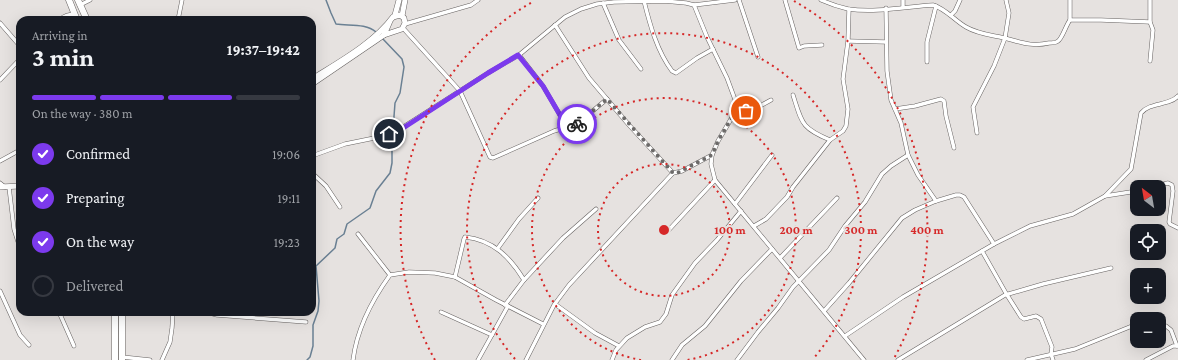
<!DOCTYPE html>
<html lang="en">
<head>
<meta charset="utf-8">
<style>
	:root { --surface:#171b24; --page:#242831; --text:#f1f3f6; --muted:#9ea1a6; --line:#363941; --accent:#7c3aed }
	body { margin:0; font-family:"Crimson Pro",serif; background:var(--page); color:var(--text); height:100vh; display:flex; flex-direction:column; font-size:15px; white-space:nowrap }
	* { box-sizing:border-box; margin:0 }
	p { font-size:13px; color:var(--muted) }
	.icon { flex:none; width:22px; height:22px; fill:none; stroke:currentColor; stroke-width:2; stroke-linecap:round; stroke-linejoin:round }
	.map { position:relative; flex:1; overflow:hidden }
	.sheet { position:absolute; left:16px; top:16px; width:300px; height:300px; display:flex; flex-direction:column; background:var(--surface); border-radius:12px; box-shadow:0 4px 16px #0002 }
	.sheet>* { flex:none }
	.needle { width:26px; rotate:329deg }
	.tools { position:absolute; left:1130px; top:180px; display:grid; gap:8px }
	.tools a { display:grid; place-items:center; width:36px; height:36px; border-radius:8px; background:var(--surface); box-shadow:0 4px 16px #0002; font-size:20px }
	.pin { position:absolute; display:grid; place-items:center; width:34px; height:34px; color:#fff; margin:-17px; border:2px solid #fff; border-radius:50%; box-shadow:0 1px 4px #0007 }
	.courier { position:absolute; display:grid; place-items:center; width:40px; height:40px; margin:-20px; border:3px solid #7c3aed; border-radius:50%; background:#fff; color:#222; box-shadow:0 1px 5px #0007 }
	.summary em { font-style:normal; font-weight:700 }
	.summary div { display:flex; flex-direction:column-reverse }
	.summary { display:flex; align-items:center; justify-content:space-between; height:68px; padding:0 16px }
	h1 { font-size:26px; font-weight:700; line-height:30px }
	.bar { display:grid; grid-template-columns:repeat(4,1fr); gap:6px 4px; align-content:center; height:48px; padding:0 16px }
	.bar i { height:5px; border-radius:3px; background:var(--line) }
	.bar .current { background:var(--accent) }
	.bar p { grid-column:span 4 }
	ol { padding:0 16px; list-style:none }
	li { display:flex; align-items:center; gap:12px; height:44px }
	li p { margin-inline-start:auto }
	li .icon { padding:4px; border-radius:50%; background:var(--accent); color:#fff; stroke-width:4 }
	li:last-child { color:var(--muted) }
	li i { width:22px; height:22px; border:2px solid var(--line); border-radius:50% }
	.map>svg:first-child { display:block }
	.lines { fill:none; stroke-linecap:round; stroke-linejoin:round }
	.stream { stroke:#6a8093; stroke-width:1.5 }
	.street-casing { stroke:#666261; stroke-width:4.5 }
	.secondary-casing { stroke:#666261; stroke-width:6 }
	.highway-casing { stroke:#666261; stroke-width:7 }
	.street { stroke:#fff; stroke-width:3.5 }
	.secondary { stroke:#fff; stroke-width:5 }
	.highway { stroke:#fff; stroke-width:6 }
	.done { stroke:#6c6a69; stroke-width:4; stroke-dasharray:0 7.2 }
	.route { stroke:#7c3aed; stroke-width:5 }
	.ring { fill:none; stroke:#d62828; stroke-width:2; stroke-dasharray:2 4 }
	.centre { fill:#d62828; stroke:#e6e2e0; stroke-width:2 }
	.ring-label { font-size:12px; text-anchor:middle; font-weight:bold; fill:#d62828; stroke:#e6e2e0; stroke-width:4; stroke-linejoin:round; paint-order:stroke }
</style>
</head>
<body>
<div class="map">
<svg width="1178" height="360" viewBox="0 0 1178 360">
	<rect width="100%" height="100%" fill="#e6e2e0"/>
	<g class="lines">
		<g class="stream">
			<path d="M326 0 331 13 336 24C349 26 366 23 376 32"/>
			<polyline points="307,360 310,357 313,346 313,325 318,311 319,301 316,266 335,248 337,239 344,234 347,224 370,208 376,191 390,173 392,163 392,143 395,103 400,93 404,67 402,59 382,38"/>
		</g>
		<defs>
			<g id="street">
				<polyline points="739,0 758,57"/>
				<polyline points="785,0 799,48 804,46 822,45"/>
				<path d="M821 0C830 4 839 7 848 9 875 13 905 7 933 5 946 9 954 20 966 27 978 34 991 35 1004 38 1021 42 1031 47 1049 43 1052 43 1056 43 1058 41 1062 39 1066 25 1070 20V0"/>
				<path d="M644 1C650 25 657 51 672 71L676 73 697 58 713 49"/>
				<polyline points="603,3 619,40 641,69"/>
				<polyline points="80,5 90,0"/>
				<polyline points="694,5 707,37 727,78 737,105 734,114 718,141 712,155 711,164 715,180 864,360"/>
				<polyline points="903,7 903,0"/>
				<polyline points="886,8 887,71 891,100 901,123 908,155 918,175 936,201"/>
				<polyline points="951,15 955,11 960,0"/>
				<path d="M59 20C64 16 68 14 75 14"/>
				<polyline points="178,20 182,0"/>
				<polyline points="1070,20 1101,20 1150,22"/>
				<polyline points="0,23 20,46"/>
				<polyline points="405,24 471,5 478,0"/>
				<polyline points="403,28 460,91 490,157 493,158 554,131 577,124 607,99"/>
				<polyline points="848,41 886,42"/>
				<polyline points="519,55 543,86 567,127"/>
				<polyline points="1150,61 1153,30 1150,22 1150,0"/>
				<polyline points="927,62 927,42 936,6"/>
				<polyline points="0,80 20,59"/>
				<path d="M793 95C802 123 801 128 830 140"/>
				<polyline points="895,109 915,106 941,99 944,101 946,116 954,148"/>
				<polyline points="734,114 760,106 771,100"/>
				<polyline points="977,133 973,107 994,66 1005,38 1009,13 1006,0"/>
				<polyline points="312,156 345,144 389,135 397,131 488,73 519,55 565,17 581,9 597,4 614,2 664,1 686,3 694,5 735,0"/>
				<polyline points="0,161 20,150"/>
				<polyline points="312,173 326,186 340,207"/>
				<polyline points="673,173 682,171 712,155"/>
				<polyline points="0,183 5,187"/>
				<polyline points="9,187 14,229 20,248"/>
				<polyline points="1151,187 1168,183 1172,185 1173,191 1169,222 1170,224 1178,228"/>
				<path d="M1105 196 1131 169 1141 113C1150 102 1169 106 1178 96"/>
				<polyline points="735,204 772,155"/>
				<polyline points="754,226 766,219 787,197 793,187 830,140 843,131 846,126 848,109 843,79 848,41 849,9"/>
				<polyline points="666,233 715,180"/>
				<polyline points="358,234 390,275"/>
				<polyline points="994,244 1030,226 1073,214 1105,196 1137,191"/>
				<polyline points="498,248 519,219 538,198"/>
				<polyline points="982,251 1007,295 1021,317 1024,319 1036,316 1041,319 1052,347 1051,354 1053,360"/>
				<polyline points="780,258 837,198"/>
				<path d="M455 277 464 239 465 237C493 240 510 257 524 280"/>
				<polyline points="0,291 20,335 29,345"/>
				<polyline points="555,304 595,333 619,346"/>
				<polyline points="505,305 524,280 563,238 596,209"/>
				<polyline points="824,311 849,283 902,218 915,210 936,201 956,195 960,195 964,197 994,244 903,297 845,336"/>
				<polyline points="59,312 74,346"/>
				<polyline points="206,312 217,315 306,322"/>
				<polyline points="441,312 492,335"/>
				<polyline points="1159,325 1166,326 1171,330 1177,346"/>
				<polyline points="122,357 150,360"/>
				<polyline points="162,360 170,342 172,328 173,312"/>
				<path d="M353 360C357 328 372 300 390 275L409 272 435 273 455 277 496 300 543 324"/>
				<polyline points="478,360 508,306"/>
				<polyline points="526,360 554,305 569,285 673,173 629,125 589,78 555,25"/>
				<polyline points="612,360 616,350 627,338 645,327 660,322 666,314 672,295 695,263 717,240 741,211"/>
				<polyline points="672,360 682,345 705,326 741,281 772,249"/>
				<polyline points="737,360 758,332 778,308 793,287 829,250 845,226 865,202 882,174 891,166 908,155"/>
				<polyline points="898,360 1005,295 1043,284 1111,268"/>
				<polyline points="1027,360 1075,349 1137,324"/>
				<polyline points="1146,360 1173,346 1178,346"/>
			</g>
			<g id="secondary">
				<polyline points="395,15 399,0"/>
				<polyline points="402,16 405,0"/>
				<path d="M312 79C339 62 374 43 393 17L400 15 404 18 405 23 402 29 384 35 390 21"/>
				<polyline points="312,84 384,35"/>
				<polyline points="0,187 20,186"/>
			</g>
			<g id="highway">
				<polyline points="69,0 77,20"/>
				<polyline points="78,0 87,20"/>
				<polyline points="115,312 115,360"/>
				<polyline points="122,312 122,360"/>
			</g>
		</defs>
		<use href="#street" class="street-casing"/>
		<use href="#secondary" class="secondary-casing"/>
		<use href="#highway" class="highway-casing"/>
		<use href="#street" class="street"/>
		<use href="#secondary" class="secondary"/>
		<use href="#highway" class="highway"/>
	</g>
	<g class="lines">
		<polyline class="done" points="577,124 607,99 673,173 677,173 712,155 718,141 734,114 746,111"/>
		<polyline class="route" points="389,134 397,132 488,73 518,55 543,86 567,127 577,124"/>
	</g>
	<g class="ring">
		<circle cx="664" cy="230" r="66"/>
		<path d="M641 360A132 132 0 1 1 687 360"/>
		<path d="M515 359A197 197 0 1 1 813 359"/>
		<path d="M435 360A263 263 0 0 1 534 1M794 1A263 263 0 0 1 893 360"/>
	</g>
	<circle cx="664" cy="230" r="6" class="centre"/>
	<g class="ring-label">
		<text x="730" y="234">100 m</text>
		<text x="796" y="234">200 m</text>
		<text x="861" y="234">300 m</text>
		<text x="927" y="234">400 m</text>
	</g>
</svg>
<div class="tools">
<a><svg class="needle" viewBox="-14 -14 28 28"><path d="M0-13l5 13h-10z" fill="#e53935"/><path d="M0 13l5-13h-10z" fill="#9ea1a6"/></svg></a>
<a><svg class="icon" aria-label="locate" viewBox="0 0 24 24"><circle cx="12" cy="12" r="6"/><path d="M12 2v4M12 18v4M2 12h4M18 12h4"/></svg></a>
<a>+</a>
<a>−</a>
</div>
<div class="pin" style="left:746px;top:111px;background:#ea580c"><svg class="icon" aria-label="bag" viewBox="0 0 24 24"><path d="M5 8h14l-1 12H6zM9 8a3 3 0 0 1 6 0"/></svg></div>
<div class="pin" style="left:389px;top:134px;background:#1f2937"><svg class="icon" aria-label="home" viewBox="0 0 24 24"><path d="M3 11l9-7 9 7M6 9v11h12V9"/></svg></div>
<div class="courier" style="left:577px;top:124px"><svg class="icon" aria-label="bike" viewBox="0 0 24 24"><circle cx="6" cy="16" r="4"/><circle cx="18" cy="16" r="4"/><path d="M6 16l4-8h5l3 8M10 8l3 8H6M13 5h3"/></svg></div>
<section class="sheet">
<div class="summary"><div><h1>3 min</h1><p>Arriving in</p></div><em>19:37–19:42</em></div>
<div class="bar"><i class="current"></i><i class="current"></i><i class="current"></i><i></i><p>On the way · 380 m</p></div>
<ol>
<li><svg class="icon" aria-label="check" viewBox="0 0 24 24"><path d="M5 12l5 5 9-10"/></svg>Confirmed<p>19:06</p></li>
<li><svg class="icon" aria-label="check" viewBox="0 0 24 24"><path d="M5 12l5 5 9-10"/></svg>Preparing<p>19:11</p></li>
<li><svg class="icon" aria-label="check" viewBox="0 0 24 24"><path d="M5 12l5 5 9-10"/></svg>On the way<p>19:23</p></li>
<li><i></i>Delivered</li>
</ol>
</section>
</div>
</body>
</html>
